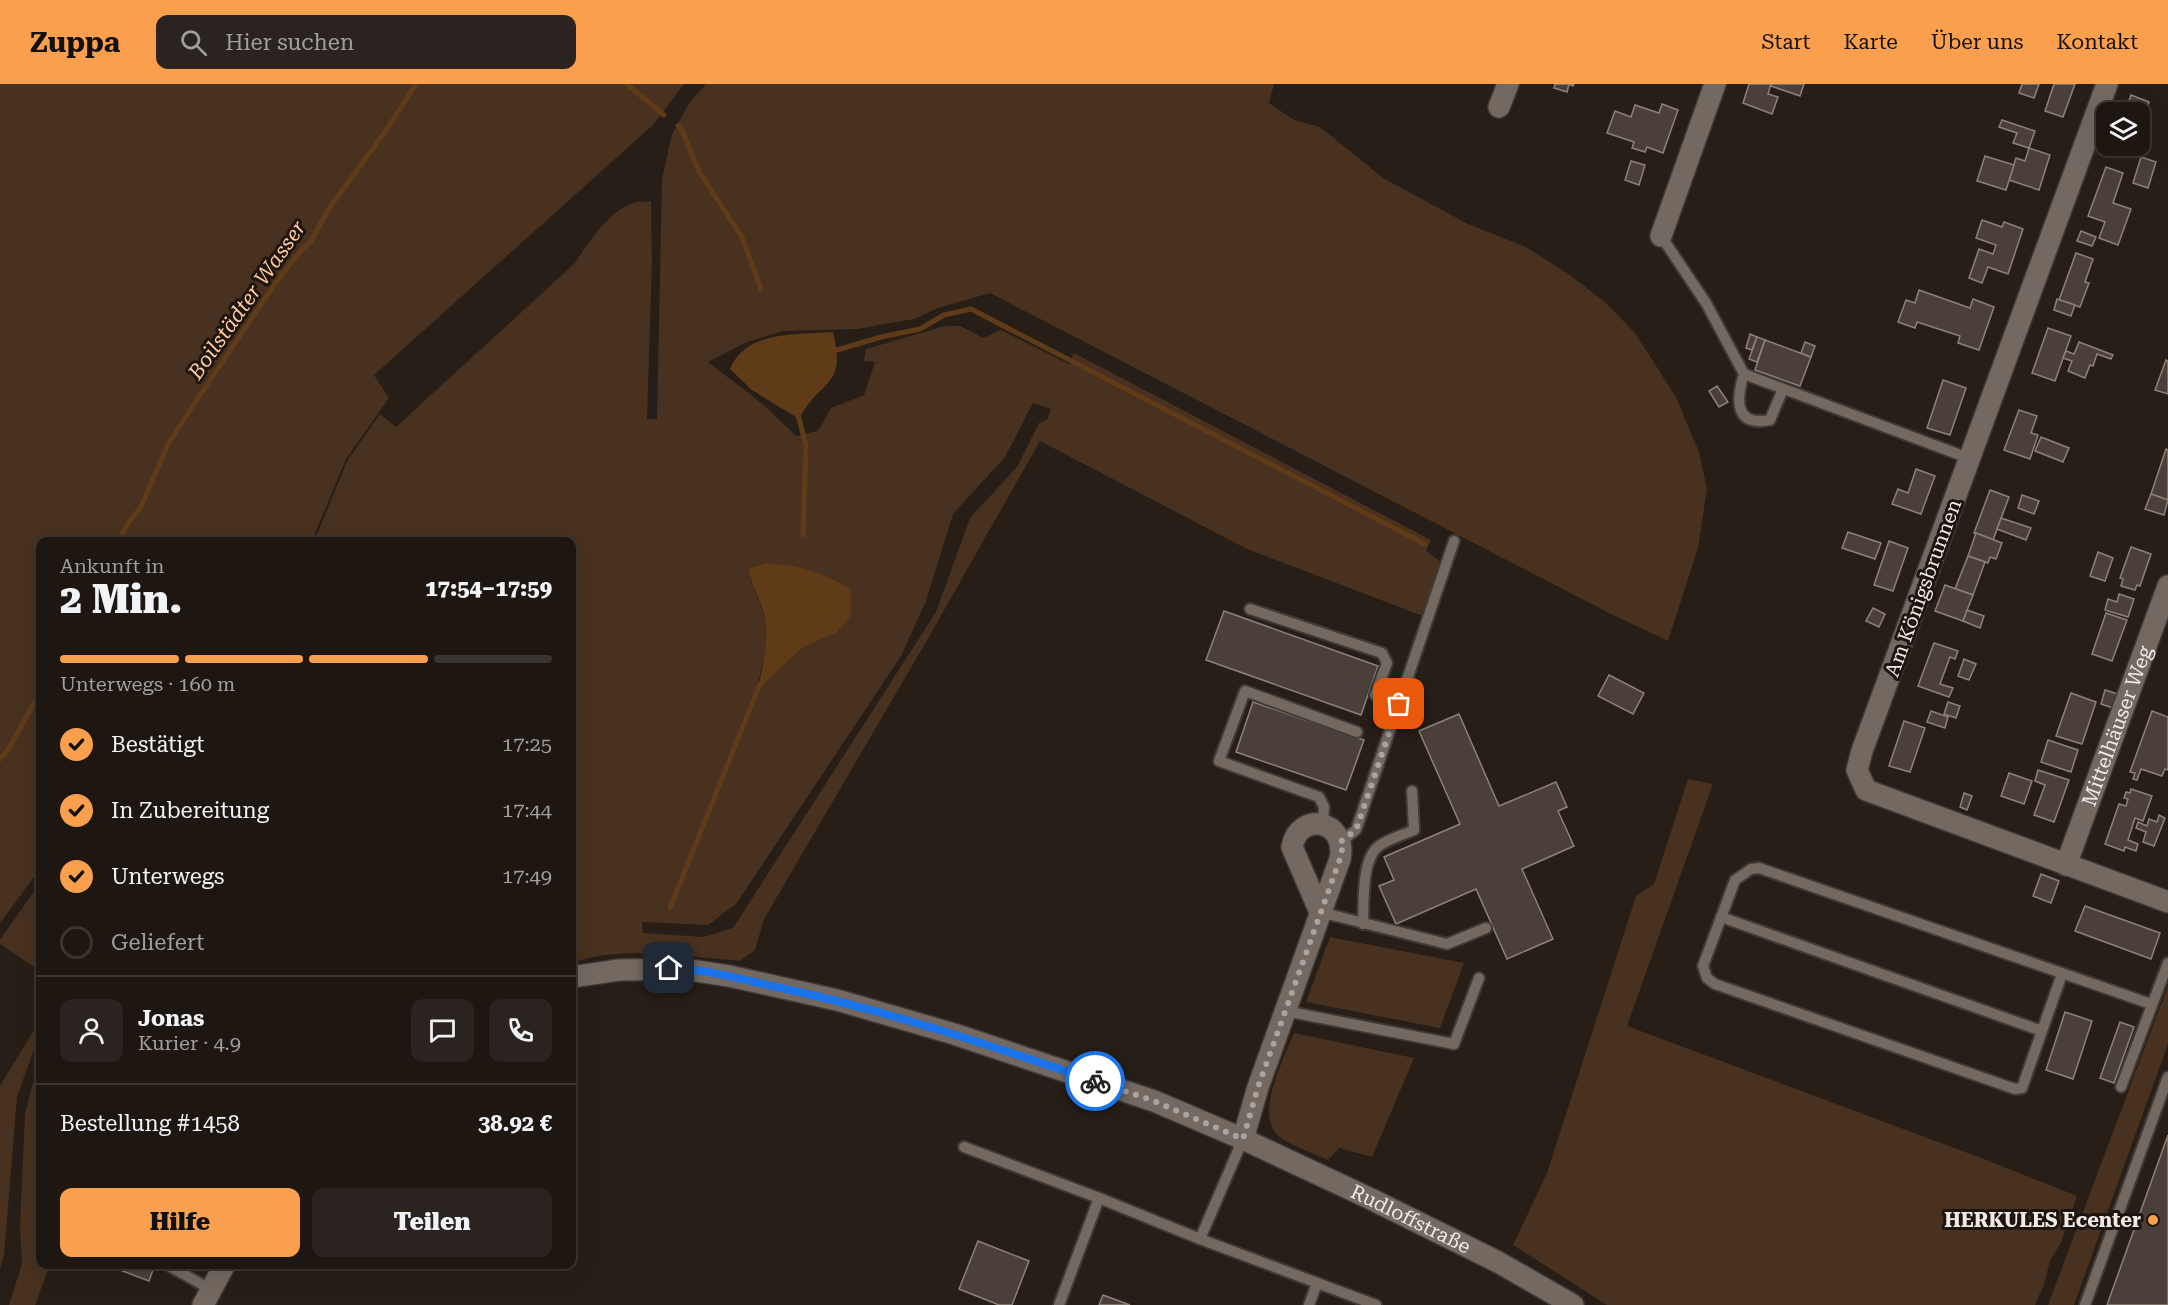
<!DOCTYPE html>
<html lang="de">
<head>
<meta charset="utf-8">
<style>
	:root { --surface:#1d1611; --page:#2a231f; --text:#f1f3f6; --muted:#a09f9f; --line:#3b3531; --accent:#fa9f4e }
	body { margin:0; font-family:"Roboto Serif",serif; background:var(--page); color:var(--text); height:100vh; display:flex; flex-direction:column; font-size:22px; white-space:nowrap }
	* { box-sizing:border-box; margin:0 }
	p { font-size:20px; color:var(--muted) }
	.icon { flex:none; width:33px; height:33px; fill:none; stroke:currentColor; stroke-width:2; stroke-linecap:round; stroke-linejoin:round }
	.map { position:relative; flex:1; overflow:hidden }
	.sheet { position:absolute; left:36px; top:453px; width:540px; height:732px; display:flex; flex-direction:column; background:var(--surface); border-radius:12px; box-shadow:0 6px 24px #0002,0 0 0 2px var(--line) }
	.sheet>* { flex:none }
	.buttons { position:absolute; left:2096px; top:18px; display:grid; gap:12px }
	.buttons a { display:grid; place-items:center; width:54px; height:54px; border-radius:12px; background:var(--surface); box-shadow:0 6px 24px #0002,0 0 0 2px var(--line); font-size:30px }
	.pin { position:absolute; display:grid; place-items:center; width:51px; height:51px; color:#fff; margin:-26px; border-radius:12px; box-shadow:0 3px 9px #0006 }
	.courier { position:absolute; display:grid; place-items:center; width:60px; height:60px; margin:-30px; border:4px solid #1a73e8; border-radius:50%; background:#fff; color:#222; box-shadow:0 2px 8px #0007 }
	.overview em { font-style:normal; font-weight:800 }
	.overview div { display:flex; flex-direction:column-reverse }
	.overview { display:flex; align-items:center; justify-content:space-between; height:102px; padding:0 24px }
	h1 { font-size:39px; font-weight:800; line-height:45px }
	.bar { display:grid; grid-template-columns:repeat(4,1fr); gap:9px 6px; align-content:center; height:72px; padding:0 24px }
	.bar i { height:8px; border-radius:4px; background:var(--line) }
	.bar .current { background:var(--accent) }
	.bar p { grid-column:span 4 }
	.line { display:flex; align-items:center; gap:15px; padding:0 24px; border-top:2px solid var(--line) }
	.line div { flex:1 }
	.round { display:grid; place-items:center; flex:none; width:63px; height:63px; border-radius:12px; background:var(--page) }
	ol { padding:0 24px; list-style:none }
	li { display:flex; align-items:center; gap:18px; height:66px }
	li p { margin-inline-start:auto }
	li .icon { padding:6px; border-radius:50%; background:var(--accent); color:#111; stroke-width:4 }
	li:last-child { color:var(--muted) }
	li i { width:33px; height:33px; border:3px solid var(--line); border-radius:50% }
	.button { display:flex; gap:12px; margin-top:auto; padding:12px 24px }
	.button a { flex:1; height:69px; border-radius:12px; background:var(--accent); color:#111; font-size:24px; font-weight:800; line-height:69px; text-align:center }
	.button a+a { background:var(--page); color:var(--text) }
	header { display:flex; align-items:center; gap:36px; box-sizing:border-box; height:84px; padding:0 30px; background:var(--accent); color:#111 }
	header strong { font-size:28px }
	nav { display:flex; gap:33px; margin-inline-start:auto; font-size:21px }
	.search { width:420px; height:54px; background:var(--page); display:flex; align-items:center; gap:15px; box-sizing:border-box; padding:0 21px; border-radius:12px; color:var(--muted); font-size:22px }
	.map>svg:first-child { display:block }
	.green { fill:#48311e; fill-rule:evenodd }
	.water { fill:#603b18 }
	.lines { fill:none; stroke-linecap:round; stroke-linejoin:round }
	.stream { stroke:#603b18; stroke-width:5 }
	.building { fill:#4a4039; stroke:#8d8279; stroke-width:1.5 }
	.service-casing { stroke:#403a36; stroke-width:14 }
	.minor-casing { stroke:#403a36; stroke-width:24 }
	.service { stroke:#736961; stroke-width:10 }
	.minor { stroke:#736961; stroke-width:21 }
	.done { stroke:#aaa39e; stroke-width:6; stroke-dasharray:0 10.8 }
	.route { stroke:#1a73e8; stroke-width:8 }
	.poi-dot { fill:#fa9f4e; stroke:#1d150e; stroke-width:2 }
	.labels { text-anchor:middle; stroke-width:6; stroke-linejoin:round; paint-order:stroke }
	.street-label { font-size:20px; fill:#f0eae6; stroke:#1d150e }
	.poi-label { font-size:20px; font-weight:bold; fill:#f0eae6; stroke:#1d150e; text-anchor:end }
	.water-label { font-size:21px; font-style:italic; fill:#ffcaa0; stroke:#1d150e }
</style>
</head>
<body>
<header>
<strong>Zuppa</strong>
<div class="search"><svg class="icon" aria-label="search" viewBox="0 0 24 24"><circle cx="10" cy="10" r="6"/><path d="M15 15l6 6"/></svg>Hier suchen</div>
<nav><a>Start</a><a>Karte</a><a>Über uns</a><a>Kontakt</a></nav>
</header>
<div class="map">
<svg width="2168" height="1221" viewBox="0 0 2168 1221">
	<rect width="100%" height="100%" fill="#271e17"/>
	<g class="green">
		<polygon points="0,0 684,0 654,40 374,291 389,314 346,375 312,457 40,458 40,785 0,839"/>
		<path d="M706 0H1274L1269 19 1294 36 1320 43 1383 94 1468 140 1526 163 1567 189 1605 218 1635 249 1676 313 1699 368 1707 405 1698 464 1668 557 1609 529 990 209 938 224 914 235 857 245 783 247 747 258 708 278 764 321 796 352 818 347 831 324 864 311 875 278 864 277 866 265 945 242H960L983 254 1001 246 1069 280 1074 269 1431 456 1426 467 1441 478 1423 532 1247 465 1040 357 926 558 764 835 755 866 740 877C689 873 620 861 572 879V458H314L347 377 380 330 396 343 574 180C589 159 607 128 633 119 638 117 645 118 651 117L652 176 647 335H657L662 95 672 50 690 18ZM1033 319 1051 325 1047 336 1039 339 1017 383 970 434 936 528 733 844 703 853 643 849 642 838 708 841 736 820 901 572 926 517 953 430 1005 373ZM765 479 851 532 837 547 802 564 758 604C759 589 766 574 767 558 769 533 754 509 748 485Z"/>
		<polygon points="1688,695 1713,700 1627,942 1984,1075 2077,1112 2061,1158 2050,1177 2044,1200 2035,1221 1607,1221 1513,1161 1547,1089 1636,812 1654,800"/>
		<polygon points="40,799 40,887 0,860 0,856"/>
		<polygon points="1330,853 1464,879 1440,944 1306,918"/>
		<polygon points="2168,902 2168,960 2074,1221 2048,1221"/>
		<polygon points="40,936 40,953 33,968 17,1013 4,1171 0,1185 0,1002"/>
		<path d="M1294 949 1414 974 1372 1073 1339 1064 1328 1076C1313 1069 1294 1063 1281 1054 1252 1034 1284 975 1294 949Z"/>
		<polygon points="40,981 40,1180 50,1181 35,1221 9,1221 22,1180 20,1141 25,1031 32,1002"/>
	</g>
	<g class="water">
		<path d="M833 248C847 305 820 294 799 335L752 306 730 285C746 246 796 251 833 248Z"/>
		<path d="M765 479C799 482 822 487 851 506V532L837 548 802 564 758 605C763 580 770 556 764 530 760 516 752 501 748 485Z"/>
	</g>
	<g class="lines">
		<g class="stream">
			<polyline points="627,0 664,31"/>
			<polyline points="678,42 683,48 698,86 742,153 761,205"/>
			<polyline points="837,266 881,253 920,245 944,231 971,225 1425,460"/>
			<polyline points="798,331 806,361 803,451"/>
			<polyline points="117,458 129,438 141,423 168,360 194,320 275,200 302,165 310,159 330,123 385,48 416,0"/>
			<polyline points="0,675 8,666 40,608"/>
			<polyline points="670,824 760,600"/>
		</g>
	</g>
	<g class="building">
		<polygon points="1555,0 1574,0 1573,2 1569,0 1567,8 1554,4"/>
		<polygon points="1749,0 1771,0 1768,10 1778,13 1772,30 1743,19"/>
		<polygon points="1771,0 1804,0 1800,12 1771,2"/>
		<polygon points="2022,0 2039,0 2034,14 2019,9"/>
		<polygon points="2054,0 2075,0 2063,33 2045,27"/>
		<polygon points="2131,11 2149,18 2139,47 2139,28 2125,28"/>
		<polygon points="1662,20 1678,26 1663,69 1647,63 1645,68 1632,64 1634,58 1607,49 1615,27 1631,33 1635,21 1659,29"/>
		<polygon points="2002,36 2035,47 2029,64 2013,59 2017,49 1999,43"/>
		<polygon points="2139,50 2145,52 2139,68 2122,62 2139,62"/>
		<polygon points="2029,64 2050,71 2039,106 2009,96 2016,74 2025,77"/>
		<polygon points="1985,72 2014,81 2006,106 1977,97"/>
		<polygon points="2141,73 2156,78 2148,104 2133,99"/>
		<polygon points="1631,77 1645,81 1639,101 1625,96"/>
		<polygon points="2106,83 2123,89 2113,119 2131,125 2118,161 2099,154 2105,138 2088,132"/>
		<polygon points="1982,136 2002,143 2004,138 2023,145 2008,190 1988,183 1982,199 1969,194 1979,165 1993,170 1996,161 1976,154"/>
		<polygon points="2081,147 2096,153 2092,162 2077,157"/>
		<polygon points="2076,169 2093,175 2085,198 2089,199 2080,223 2059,216"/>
		<polygon points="1919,206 1970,224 1973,215 1994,223 1979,266 1958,259 1960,252 1917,238 1915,244 1898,238 1906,216 1915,219"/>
		<polygon points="2057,215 2075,221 2071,232 2054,226"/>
		<polygon points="2048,244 2071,252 2055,297 2032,289"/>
		<polygon points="1750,250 1757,253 1752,266 1746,264"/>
		<polygon points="1757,253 1765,256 1757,278 1749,275"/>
		<polygon points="1765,256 1811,273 1800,302 1755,286"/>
		<polygon points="1805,258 1815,262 1811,273 1801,269"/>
		<polygon points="2079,258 2113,271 2111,275 2097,270 2093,282 2090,281 2085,294 2068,287 2072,277 2063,274 2066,267 2074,270"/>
		<polygon points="2166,276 2168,277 2168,310 2155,306"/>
		<polygon points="1943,296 1966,304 1950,351 1927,344"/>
		<polygon points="1717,302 1728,318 1719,323 1709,307"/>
		<polygon points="2019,326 2037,332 2031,349 2038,351 2030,375 2004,366"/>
		<polygon points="2041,353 2069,364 2063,378 2035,367"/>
		<polygon points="2166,365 2168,366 2168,416 2151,410"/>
		<polygon points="1916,385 1935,392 1921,430 1892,420 1898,405 1908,409"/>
		<polygon points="1990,406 2009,413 1993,456 1974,449"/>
		<polygon points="2151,410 2168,416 2164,431 2145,425"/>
		<polygon points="2022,411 2039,417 2034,430 2018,424"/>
		<polygon points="2001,434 2031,444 2026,456 1997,445"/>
		<polygon points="1848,448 1881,459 1875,475 1842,464"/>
		<polygon points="1976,449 2002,459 1996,475 1990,473 1988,479 1968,472"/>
		<polygon points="1889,457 1908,464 1893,507 1874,501"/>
		<polygon points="2131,463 2151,470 2140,502 2137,501 2135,506 2121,502 2123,495 2120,494"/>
		<polygon points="2098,468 2113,474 2105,497 2090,492"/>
		<polygon points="1968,472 1985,478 1973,511 1955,505"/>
		<polygon points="1945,501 1973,511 1963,537 1935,527"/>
		<polygon points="2119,510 2134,515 2128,533 2105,526 2108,515 2117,518"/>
		<polygon points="1873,524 1885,530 1879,543 1866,537"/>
		<polygon points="1967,526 1984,532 1980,544 1963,537"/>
		<polygon points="1224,527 1378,582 1361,631 1206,576"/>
		<polygon points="2106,529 2127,536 2112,577 2092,570"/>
		<polygon points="1934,559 1958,567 1955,575 1950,573 1940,600 1953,604 1949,613 1918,602"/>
		<polygon points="1964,575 1976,580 1969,596 1958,592"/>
		<polygon points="1609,591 1644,609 1633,630 1598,612"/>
		<polygon points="2105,606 2118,610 2113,624 2101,620"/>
		<polygon points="2071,609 2096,618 2082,660 2056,652"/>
		<polygon points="1253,618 1364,656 1346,706 1236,668"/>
		<polygon points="1948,618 1960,622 1956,634 1944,630"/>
		<polygon points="1931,627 1948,633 1945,644 1927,638"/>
		<polygon points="2152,627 2168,633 2168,686 2165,685 2162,692 2141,685 2137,696 2133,695 2135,689 2130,688"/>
		<polygon points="1459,630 1499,722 1556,698 1567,723 1558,727 1574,762 1522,785 1553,855 1507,875 1476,805 1396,840 1379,802 1394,796 1384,773 1460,740 1419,647"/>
		<polygon points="1904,637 1925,644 1910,688 1889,682"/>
		<polygon points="2048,656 2078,666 2071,688 2041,678"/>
		<polygon points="2038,686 2069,696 2054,738 2034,731 2045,701 2035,697"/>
		<polygon points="2009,689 2032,697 2024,720 2001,712"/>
		<polygon points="2131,705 2152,712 2143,737 2135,734 2128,756 2138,760 2136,767 2125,763 2124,767 2105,760 2119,720 2126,722 2128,715 2124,714 2126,708 2130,709"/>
		<polygon points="1964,709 1972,712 1967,726 1960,723"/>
		<polygon points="2159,731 2165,734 2154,762 2143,758 2146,748 2136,744 2138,738 2147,742 2149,735 2157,738"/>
		<polygon points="2041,790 2059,797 2051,819 2033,812"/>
		<polygon points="2085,822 2160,849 2151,875 2075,847"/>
		<polygon points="2065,928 2092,937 2073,995 2046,986"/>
		<polygon points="2120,938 2134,943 2114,999 2100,994"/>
		<polygon points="2168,1051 2168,1221 2107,1221"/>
		<polygon points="978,1157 1029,1177 1012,1221 999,1221 959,1205"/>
		<polygon points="104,1180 155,1180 149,1197"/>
		<polygon points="1103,1211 1130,1221 1099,1221"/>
	</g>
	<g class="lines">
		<defs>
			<g id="service">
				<path d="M1661 152 1706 219 1744 290C1736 315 1734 343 1770 336L1783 305"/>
				<polyline points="1744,290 1971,375"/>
				<polyline points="1250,525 1382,569 1387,579 1375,611 1399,620"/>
				<polyline points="1323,740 1324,723 1319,713 1219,677 1245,607 1357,648"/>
				<polyline points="1340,758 1356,746 1454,457"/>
				<polyline points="1320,828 1447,860 1486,844"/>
				<polyline points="1721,833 2042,947"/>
				<path d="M1363 840C1364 820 1361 775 1379 762 1388 755 1403 751 1414 746L1412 707"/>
				<polyline points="2062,890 2022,1004 2015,1005 1715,900 1707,894 1703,882 1735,796 1751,785 1759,784 2151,920"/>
				<polyline points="1285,927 1454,960 1479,894"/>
				<polyline points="2121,1003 2168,879"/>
				<polyline points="1243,1055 1200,1155 1376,1221"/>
				<polyline points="964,1063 1099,1114"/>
				<polyline points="169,1182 210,1205"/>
				<polyline points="1059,1221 1099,1114 1200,1155"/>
				<polyline points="1309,1221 1317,1199"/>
				<polyline points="2085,1221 2168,993"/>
			</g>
			<g id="minor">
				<polyline points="2107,0 1862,667 1857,686 1866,706 2168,818"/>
				<polyline points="1499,23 1508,0"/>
				<polyline points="1661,152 1715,0"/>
				<path id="s1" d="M2066 781 2168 502"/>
				<path id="s2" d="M572 893 619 886 684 885 729 892 837 916 954 950 1154 1017 1243 1055 1371 1115 1498 1178 1573 1221"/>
				<path d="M1243 1055 1258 1003 1340 775C1348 736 1299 726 1292 763L1320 828"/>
				<polyline points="203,1221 225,1180"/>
			</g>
		</defs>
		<use href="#service" class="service-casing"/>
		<use href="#minor" class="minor-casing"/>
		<use href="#service" class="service"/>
		<use href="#minor" class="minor"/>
	</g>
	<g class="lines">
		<polyline class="done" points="1095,997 1154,1017 1243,1055 1258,1003 1340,775 1342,767 1340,758 1356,746 1399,620"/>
		<path class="route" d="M669 884C707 885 744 896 781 904 888 927 992 962 1095 997"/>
	</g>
	<circle class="poi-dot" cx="2153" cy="1136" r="6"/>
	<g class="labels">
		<g class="street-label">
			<text transform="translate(1923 504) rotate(-70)" y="7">Am Königsbrunnen</text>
			<text dy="7" stroke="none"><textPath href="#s1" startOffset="148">Mittelhäuser Weg</textPath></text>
			<text dy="7" stroke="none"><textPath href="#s2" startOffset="884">Rudloffstraße</textPath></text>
		</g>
		<g class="poi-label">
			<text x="2141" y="1143">HERKULES Ecenter</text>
		</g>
		<g class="water-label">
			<text transform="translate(247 216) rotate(-55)" y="7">Boilstädter Wasser</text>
		</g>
	</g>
</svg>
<div class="buttons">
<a><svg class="icon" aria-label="layers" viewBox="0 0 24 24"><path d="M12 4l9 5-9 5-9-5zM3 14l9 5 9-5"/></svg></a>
</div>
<div class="pin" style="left:1399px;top:620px;background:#ea580c"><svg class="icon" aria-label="bag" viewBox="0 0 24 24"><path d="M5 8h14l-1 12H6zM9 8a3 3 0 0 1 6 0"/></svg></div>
<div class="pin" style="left:669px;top:884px;background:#1f2937"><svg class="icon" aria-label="home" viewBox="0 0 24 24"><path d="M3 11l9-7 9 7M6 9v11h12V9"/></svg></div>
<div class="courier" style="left:1095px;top:997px"><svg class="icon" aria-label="bike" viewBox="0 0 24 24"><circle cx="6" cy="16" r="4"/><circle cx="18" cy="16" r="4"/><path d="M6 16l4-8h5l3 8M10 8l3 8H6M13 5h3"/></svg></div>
<section class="sheet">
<div class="overview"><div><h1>2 Min.</h1><p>Ankunft in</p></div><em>17:54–17:59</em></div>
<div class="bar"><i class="current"></i><i class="current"></i><i class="current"></i><i></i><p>Unterwegs · 160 m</p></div>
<ol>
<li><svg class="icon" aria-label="check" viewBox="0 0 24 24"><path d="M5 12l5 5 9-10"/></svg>Bestätigt<p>17:25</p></li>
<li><svg class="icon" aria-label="check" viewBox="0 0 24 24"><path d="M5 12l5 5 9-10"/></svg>In Zubereitung<p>17:44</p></li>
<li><svg class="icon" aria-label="check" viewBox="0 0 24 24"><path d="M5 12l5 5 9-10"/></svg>Unterwegs<p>17:49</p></li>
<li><i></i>Geliefert</li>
</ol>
<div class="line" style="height:108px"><a class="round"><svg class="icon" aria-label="person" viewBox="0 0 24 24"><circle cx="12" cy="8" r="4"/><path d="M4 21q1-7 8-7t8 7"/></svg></a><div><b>Jonas</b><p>Kurier · 4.9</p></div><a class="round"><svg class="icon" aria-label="chat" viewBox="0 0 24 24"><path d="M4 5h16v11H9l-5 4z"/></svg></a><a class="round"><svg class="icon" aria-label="phone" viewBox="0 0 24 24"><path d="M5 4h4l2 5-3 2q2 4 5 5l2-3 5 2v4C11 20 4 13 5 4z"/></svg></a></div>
<div class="line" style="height:78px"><div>Bestellung #1458</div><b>38.92 €</b></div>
<div class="button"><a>Hilfe</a><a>Teilen</a></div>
</section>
</div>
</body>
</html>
